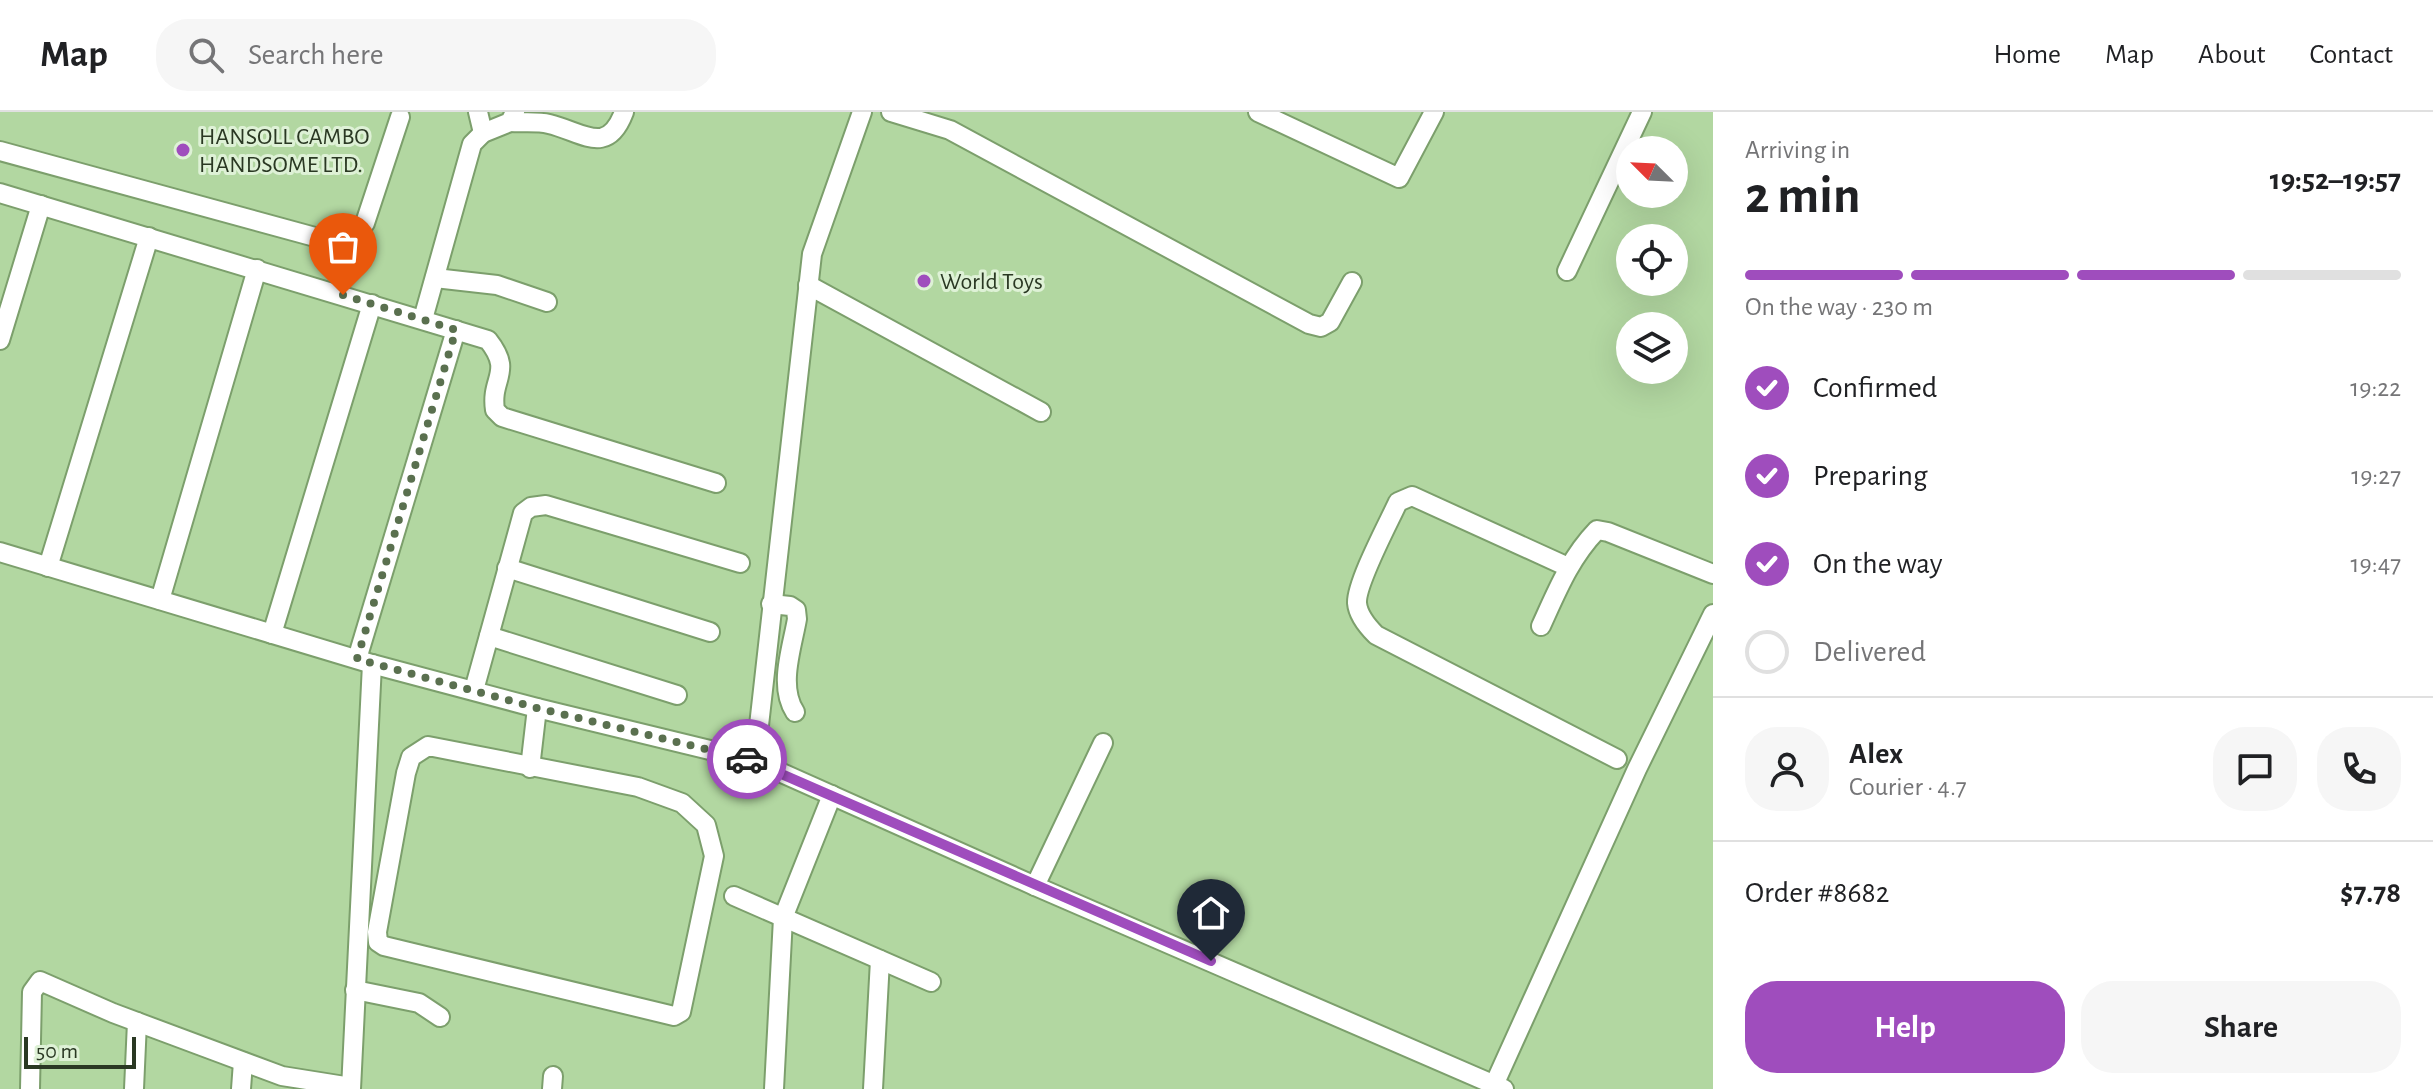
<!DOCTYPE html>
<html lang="en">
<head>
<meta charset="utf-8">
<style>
	:root { --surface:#fff; --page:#f6f6f6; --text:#202124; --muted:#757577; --line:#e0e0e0; --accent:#9f4dbd }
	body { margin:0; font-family:"Alegreya Sans",sans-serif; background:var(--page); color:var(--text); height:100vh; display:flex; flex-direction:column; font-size:30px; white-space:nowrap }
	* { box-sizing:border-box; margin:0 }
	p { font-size:26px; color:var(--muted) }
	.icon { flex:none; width:44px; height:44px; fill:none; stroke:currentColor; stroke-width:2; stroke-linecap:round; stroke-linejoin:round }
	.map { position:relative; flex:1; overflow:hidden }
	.panel { display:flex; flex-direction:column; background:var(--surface); width:720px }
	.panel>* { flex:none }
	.needle { width:52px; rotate:294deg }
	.fabs { position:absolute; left:1616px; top:24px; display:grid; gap:16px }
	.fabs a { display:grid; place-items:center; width:72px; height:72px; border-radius:50%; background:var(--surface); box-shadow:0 8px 32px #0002; font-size:40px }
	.scale { position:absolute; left:24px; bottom:20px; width:112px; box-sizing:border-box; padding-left:8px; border:4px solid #2a3823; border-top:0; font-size:22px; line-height:28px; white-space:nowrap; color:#2a3823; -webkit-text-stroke:6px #def1d6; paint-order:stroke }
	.pin { position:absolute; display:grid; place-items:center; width:68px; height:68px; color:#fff; margin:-82px -34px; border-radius:50% 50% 50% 0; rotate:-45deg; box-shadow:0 0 8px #0007 }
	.pin .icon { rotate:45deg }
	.courier { position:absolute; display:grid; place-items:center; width:80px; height:80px; margin:-40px; border:6px solid #9f4dbd; border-radius:50%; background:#fff; color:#222; box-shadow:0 2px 10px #0007 }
	.headline em { font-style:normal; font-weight:700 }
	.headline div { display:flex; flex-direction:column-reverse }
	.headline { display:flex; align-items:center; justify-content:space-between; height:136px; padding:0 32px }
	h1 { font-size:52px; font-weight:700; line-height:60px }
	.bar { display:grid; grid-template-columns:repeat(4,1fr); gap:12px 8px; align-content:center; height:96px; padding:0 32px }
	.bar i { height:10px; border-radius:6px; background:var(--line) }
	.bar .selected { background:var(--accent) }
	.bar p { grid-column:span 4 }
	.line { display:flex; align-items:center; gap:20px; padding:0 32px; border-top:2px solid var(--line) }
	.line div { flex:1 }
	.round { display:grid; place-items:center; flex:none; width:84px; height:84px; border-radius:32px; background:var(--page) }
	ol { padding:0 32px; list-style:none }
	li { display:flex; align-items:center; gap:24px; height:88px }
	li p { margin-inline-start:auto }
	li .icon { padding:8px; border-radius:50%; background:var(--accent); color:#fff; stroke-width:4 }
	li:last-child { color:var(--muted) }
	li i { width:44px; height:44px; border:4px solid var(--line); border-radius:50% }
	.cta { display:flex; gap:16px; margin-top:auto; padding:16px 32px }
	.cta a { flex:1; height:92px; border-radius:32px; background:var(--accent); color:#fff; font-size:32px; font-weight:700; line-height:92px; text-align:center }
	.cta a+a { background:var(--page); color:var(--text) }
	header { display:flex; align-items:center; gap:48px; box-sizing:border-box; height:112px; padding:0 40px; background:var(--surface); border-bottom:2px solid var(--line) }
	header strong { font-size:38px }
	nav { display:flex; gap:44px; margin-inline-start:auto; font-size:28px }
	.search { width:560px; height:72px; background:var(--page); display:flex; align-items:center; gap:20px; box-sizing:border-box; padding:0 28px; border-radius:32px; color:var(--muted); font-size:30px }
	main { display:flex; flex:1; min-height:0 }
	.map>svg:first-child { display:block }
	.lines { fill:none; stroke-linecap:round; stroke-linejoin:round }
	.minor-casing { stroke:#7c9f6c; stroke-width:22 }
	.minor { stroke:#fff; stroke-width:18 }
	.done { stroke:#5a704f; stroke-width:8; stroke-dasharray:0 14.4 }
	.route { stroke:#9f4dbd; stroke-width:10 }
	.poi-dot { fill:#9f4dbd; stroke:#def1d6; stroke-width:3 }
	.labels { text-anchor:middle; stroke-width:6; stroke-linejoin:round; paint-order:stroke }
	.poi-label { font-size:24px; fill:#2a3823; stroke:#def1d6; text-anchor:start }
</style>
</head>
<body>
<header>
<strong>Map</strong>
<div class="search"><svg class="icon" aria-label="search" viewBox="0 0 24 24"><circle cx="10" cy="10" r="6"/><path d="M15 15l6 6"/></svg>Search here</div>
<nav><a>Home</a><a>Map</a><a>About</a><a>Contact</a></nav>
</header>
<main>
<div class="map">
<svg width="1713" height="977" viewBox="0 0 1713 977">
	<rect width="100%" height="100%" fill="#b2d7a1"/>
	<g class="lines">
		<defs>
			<g id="minor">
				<polyline points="478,0 483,21"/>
				<polyline points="891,0 950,18 1309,212 1321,215 1330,210 1352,170"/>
				<polyline points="1258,0 1399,66 1434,0"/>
				<path d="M510 10C523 11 537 9 549 12 583 20 607 45 624 0"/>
				<path d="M0 39 326 128C346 129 354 129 365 111L400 5"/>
				<path d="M0 81 488 228C514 261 490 265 495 298L502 305 716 371"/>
				<polyline points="1567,159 1642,0"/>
				<polyline points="435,166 497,173 547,190"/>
				<polyline points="808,173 1041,300"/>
				<polyline points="423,207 472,32 483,21 510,10 515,0"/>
				<polyline points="0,228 41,93"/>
				<polyline points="0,440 372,552 537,596 755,649 1035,774 1504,977"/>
				<polyline points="48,455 149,125"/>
				<path d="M1568 455 1412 384 1398 390C1389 410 1356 471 1357 491 1358 503 1368 515 1376 523L1617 647"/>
				<polyline points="507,456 710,520"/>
				<polyline points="160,488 257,157"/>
				<path d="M771 492 790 494 796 498 797 507C792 536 778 574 795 600"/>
				<path d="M1541 514C1557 479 1570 446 1597 418L1608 420 1713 462"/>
				<polyline points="272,522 372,192"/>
				<polyline points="489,524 677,583"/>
				<polyline points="357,547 456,218"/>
				<polyline points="474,578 523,401 531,395 546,393 740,451"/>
				<polygon points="428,634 638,675 682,691 706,713 714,744 681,900 674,904 384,834 378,830 377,820 406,661 411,645"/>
				<polyline points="755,649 812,142 862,0"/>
				<polyline points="530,656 537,596"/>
				<polyline points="1035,774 1103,631"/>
				<polyline points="734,784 931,870"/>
				<polyline points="355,878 419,891 440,905"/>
				<polyline points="1494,973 1637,657 1713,502"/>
				<polyline points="30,977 32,880 40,869 113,901 282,964 351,975"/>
				<polyline points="134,977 137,910"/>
				<polyline points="241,977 243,950"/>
				<polyline points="351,977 372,552"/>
				<polyline points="552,977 553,964"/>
				<polyline points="774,977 783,806 832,683"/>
				<polyline points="873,977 880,848"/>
			</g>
		</defs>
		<use href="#minor" class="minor-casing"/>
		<use href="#minor" class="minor"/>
	</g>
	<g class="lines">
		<polyline class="done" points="343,183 456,218 357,547 537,596 747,647"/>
		<polyline class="route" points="747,647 1211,849"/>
	</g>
	<g class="poi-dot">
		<circle cx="183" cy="38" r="8"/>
		<circle cx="924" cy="169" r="8"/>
	</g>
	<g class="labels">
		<g class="poi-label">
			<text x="199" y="32">HANSOLL CAMBO<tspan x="199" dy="28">HANDSOME LTD.</tspan></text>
			<text x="940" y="177">World Toys</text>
		</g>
	</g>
</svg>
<div class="fabs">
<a><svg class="needle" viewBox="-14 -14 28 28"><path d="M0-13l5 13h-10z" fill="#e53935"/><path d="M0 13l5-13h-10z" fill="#757577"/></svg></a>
<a><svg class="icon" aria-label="locate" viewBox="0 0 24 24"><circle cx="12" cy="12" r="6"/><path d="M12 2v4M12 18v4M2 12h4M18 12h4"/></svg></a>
<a><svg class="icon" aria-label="layers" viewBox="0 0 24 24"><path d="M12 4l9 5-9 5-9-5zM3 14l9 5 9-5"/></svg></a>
</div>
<div class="scale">50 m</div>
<div class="pin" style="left:343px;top:183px;background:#ea580c"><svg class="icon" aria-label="bag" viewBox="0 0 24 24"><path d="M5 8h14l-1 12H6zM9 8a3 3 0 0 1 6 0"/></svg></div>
<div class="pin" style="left:1211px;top:849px;background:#1f2937"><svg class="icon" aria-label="home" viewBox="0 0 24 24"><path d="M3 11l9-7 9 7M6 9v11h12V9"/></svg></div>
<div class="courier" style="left:747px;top:647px"><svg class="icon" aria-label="car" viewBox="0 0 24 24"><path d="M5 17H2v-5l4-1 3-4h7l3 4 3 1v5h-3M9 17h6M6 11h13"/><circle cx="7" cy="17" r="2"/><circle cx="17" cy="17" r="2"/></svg></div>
</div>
<section class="panel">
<div class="headline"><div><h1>2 min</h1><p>Arriving in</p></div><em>19:52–19:57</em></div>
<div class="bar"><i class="selected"></i><i class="selected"></i><i class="selected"></i><i></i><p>On the way · 230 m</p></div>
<ol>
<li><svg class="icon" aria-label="check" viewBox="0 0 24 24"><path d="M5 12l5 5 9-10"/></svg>Confirmed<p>19:22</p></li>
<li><svg class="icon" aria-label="check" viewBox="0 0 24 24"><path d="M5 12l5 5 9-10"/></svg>Preparing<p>19:27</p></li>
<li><svg class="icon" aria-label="check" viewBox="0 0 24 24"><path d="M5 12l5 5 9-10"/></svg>On the way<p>19:47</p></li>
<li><i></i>Delivered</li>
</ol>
<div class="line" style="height:144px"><a class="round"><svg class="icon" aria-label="person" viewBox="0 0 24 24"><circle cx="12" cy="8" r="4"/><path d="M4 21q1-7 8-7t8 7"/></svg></a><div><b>Alex</b><p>Courier · 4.7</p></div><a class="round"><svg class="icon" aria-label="chat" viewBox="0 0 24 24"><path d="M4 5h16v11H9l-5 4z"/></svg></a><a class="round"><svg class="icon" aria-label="phone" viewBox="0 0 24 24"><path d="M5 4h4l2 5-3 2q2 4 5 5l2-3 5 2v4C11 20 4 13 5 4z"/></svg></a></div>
<div class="line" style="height:104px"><div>Order #8682</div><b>$7.78</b></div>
<div class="cta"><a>Help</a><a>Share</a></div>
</section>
</main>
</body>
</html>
